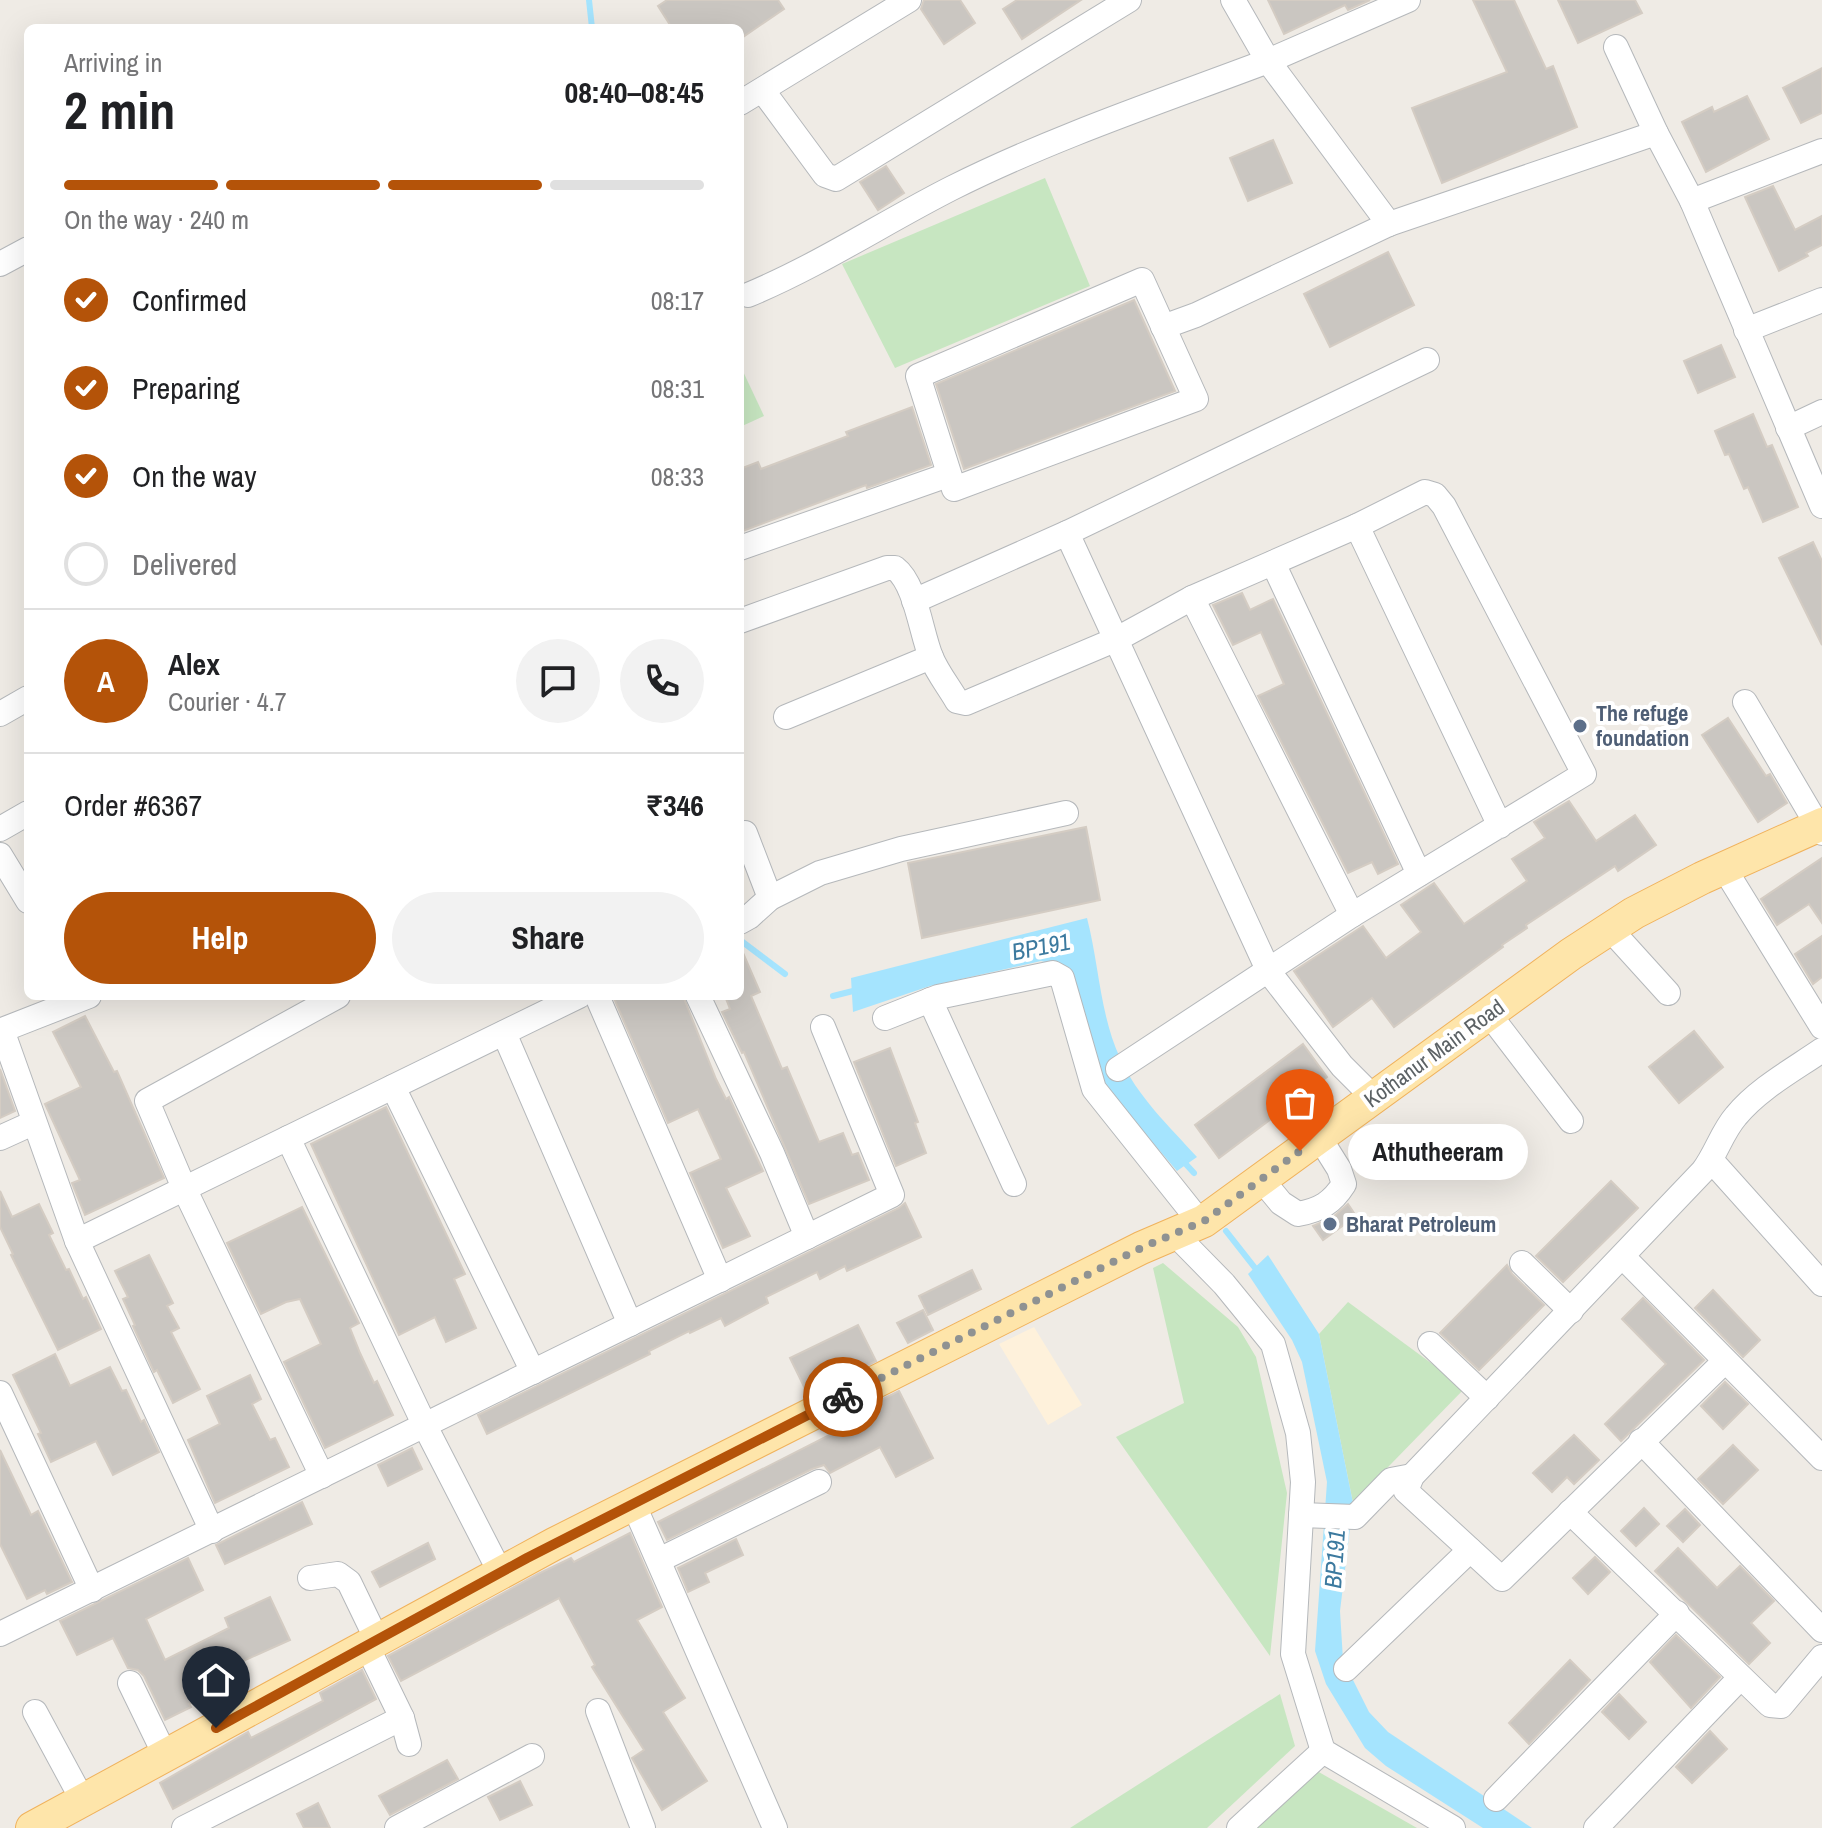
<!DOCTYPE html>
<html lang="en">
<head>
<meta charset="utf-8">
<style>
	:root { --surface:#fff; --page:#f2f2f2; --text:#202124; --muted:#757577; --line:#e0e0e0; --accent:#b45309 }
	body { margin:0; font-family:"Archivo Narrow",sans-serif; background:var(--page); color:var(--text); height:100vh; display:flex; flex-direction:column; font-size:30px; white-space:nowrap }
	* { box-sizing:border-box; margin:0 }
	p { font-size:26px; color:var(--muted) }
	.icon { flex:none; width:44px; height:44px; fill:none; stroke:currentColor; stroke-width:2; stroke-linecap:round; stroke-linejoin:round }
	.map { position:relative; flex:1; overflow:hidden }
	.panel { position:absolute; left:24px; top:24px; width:720px; height:976px; display:flex; flex-direction:column; background:var(--surface); border-radius:12px; box-shadow:0 8px 32px #0002 }
	.panel>* { flex:none }
	.pin { position:absolute; display:grid; place-items:center; width:68px; height:68px; color:#fff; margin:-82px -34px; border-radius:50% 50% 50% 0; rotate:-45deg; box-shadow:0 0 8px #0007 }
	.pin .icon { rotate:45deg }
	.courier { position:absolute; display:grid; place-items:center; width:80px; height:80px; margin:-40px; border:6px solid #b45309; border-radius:50%; background:#fff; color:#222; box-shadow:0 2px 10px #0007 }
	.bubble { position:absolute; height:56px; border-radius:28px; background:var(--surface); box-shadow:0 8px 32px #0002; font-size:26px; font-weight:700; line-height:56px; text-align:center }
	.headline em { font-style:normal; font-weight:700 }
	.headline div { display:flex; flex-direction:column-reverse }
	.headline { display:flex; align-items:center; justify-content:space-between; height:136px; padding:0 40px }
	h1 { font-size:52px; font-weight:700; line-height:60px }
	.bar { display:grid; grid-template-columns:repeat(4,1fr); gap:12px 8px; align-content:center; height:96px; padding:0 40px }
	.bar i { height:10px; border-radius:6px; background:var(--line) }
	.bar .on { background:var(--accent) }
	.bar p { grid-column:span 4 }
	.line { display:flex; align-items:center; gap:20px; padding:0 40px; border-top:2px solid var(--line) }
	.line div { flex:1 }
	.round { display:grid; place-items:center; flex:none; width:84px; height:84px; border-radius:42px; background:var(--page) }
	ol { padding:0 40px; list-style:none }
	li { display:flex; align-items:center; gap:24px; height:88px }
	li p { margin-inline-start:auto }
	li .icon { padding:8px; border-radius:50%; background:var(--accent); color:#fff; stroke-width:4 }
	li:last-child { color:var(--muted) }
	li i { width:44px; height:44px; border:4px solid var(--line); border-radius:50% }
	.primary-button { display:flex; gap:16px; margin-top:auto; padding:16px 40px }
	.primary-button a { flex:1; height:92px; border-radius:48px; background:var(--accent); color:#fff; font-size:32px; font-weight:700; line-height:92px; text-align:center }
	.primary-button a+a { background:var(--page); color:var(--text) }
	.map>svg:first-child { display:block }
	.commercial { fill:#fef1db }
	.green { fill:#c7e6c1 }
	.water { fill:#a5e4fe }
	.lines { fill:none; stroke-linecap:round; stroke-linejoin:round }
	.stream { stroke:#a5e4fe; stroke-width:6 }
	.building { fill:#cac6c1; stroke:#d4ccc3; stroke-width:2 }
	.minor-casing { stroke:#b5b8bb; stroke-width:26 }
	.major-casing { stroke:#f0b25c; stroke-width:34 }
	.minor { stroke:#fff; stroke-width:24 }
	.major { stroke:#fee5aa; stroke-width:32 }
	.done { stroke:#8f9292; stroke-width:8; stroke-dasharray:0 14.4 }
	.route { stroke:#b45309; stroke-width:10 }
	.service-dot { fill:#5c6f8a; stroke:#fff; stroke-width:3 }
	.labels { text-anchor:middle; stroke-width:8; stroke-linejoin:round; paint-order:stroke }
	.service-label { font-size:22px; font-weight:bold; fill:#4e5e75; stroke:#fff; text-anchor:start }
	.street-label { font-size:22px; fill:#5c6265; stroke:#fff }
	.water-label { font-size:24px; font-style:italic; fill:#3c7a9f; stroke:#fff }
</style>
</head>
<body>
<div class="map">
<svg width="1822" height="1828" viewBox="0 0 1822 1828">
	<rect width="100%" height="100%" fill="#efebe5"/>
	<polygon class="commercial" points="1034,1327 1082,1405 1048,1425 999,1344"/>
	<g class="green">
		<polygon points="1045,178 1090,286 895,368 842,264"/>
		<polygon points="740,365 764,416 740,427"/>
		<polygon points="1163,1263 1238,1327 1256,1357 1287,1493 1270,1656 1116,1437 1184,1403 1153,1268"/>
		<polygon points="1348,1302 1465,1388 1353,1503 1319,1334"/>
		<polygon points="1280,1694 1295,1746 1207,1828 1070,1828"/>
		<polygon points="1317,1771 1417,1828 1257,1828"/>
	</g>
	<g class="water">
		<path d="M1087 918C1099 964 1100 1015 1120 1058 1137 1096 1169 1126 1197 1157L1177 1171 1106 1088 1067 967 1041 961 930 986 853 1012 851 978Z"/>
		<polygon points="1268,1255 1319,1334 1353,1503 1340,1611 1343,1660 1369,1712 1388,1732 1532,1828 1483,1828 1386,1766 1365,1748 1326,1684 1315,1651 1327,1482 1302,1362 1292,1340 1248,1274"/>
	</g>
	<g class="lines">
		<g class="stream">
			<polyline points="589,0 592,28"/>
			<polyline points="740,940 785,974"/>
			<polyline points="833,996 857,990"/>
			<polyline points="1183,1161 1194,1173"/>
			<polyline points="1226,1231 1259,1273"/>
		</g>
	</g>
	<g class="building">
		<polygon points="667,0 778,0 784,9 740,39 740,28 672,28 658,6"/>
		<polygon points="924,0 960,0 975,23 944,44 921,9"/>
		<polygon points="1017,0 1081,0 1022,39 1003,9"/>
		<polygon points="1268,0 1370,0 1348,10 1345,5 1284,34"/>
		<polygon points="1473,0 1514,0 1546,69 1553,66 1577,127 1442,183 1412,108 1507,72"/>
		<polygon points="1558,0 1635,0 1642,13 1578,43"/>
		<polygon points="1822,68 1822,113 1801,123 1783,88"/>
		<polygon points="1747,96 1769,139 1706,172 1682,122 1712,107 1714,112"/>
		<polygon points="1273,140 1292,183 1248,201 1230,158"/>
		<polygon points="886,166 904,193 878,210 860,182"/>
		<polygon points="1773,186 1795,230 1822,216 1822,245 1806,253 1808,256 1779,271 1745,197"/>
		<polygon points="1388,252 1414,305 1330,347 1304,294"/>
		<polygon points="1134,300 1175,391 964,469 936,384"/>
		<polygon points="1721,345 1735,377 1698,393 1684,361"/>
		<polygon points="912,407 931,465 867,488 866,485 740,532 740,469 758,462 761,469 848,436 846,432"/>
		<polygon points="1753,414 1767,447 1772,445 1798,507 1763,522 1748,487 1744,489 1729,454 1725,455 1715,431"/>
		<polygon points="1813,542 1822,561 1822,645 1779,558"/>
		<polygon points="1242,593 1250,610 1273,599 1398,864 1378,874 1372,862 1348,873 1258,696 1284,684 1261,632 1233,645 1213,605"/>
		<polygon points="1728,718 1766,776 1770,774 1787,803 1758,822 1702,735"/>
		<polygon points="1569,801 1596,841 1635,815 1656,845 1618,871 1615,866 1526,925 1527,928 1502,945 1503,947 1394,1027 1372,998 1333,1027 1294,971 1363,926 1386,958 1421,932 1401,905 1434,883 1464,924 1527,881 1512,859 1545,838 1534,822"/>
		<polygon points="1086,827 1100,900 922,938 908,863"/>
		<polygon points="1822,858 1822,923 1809,904 1777,925 1761,899"/>
		<polygon points="1822,936 1822,977 1813,984 1795,954"/>
		<polygon points="740,946 760,992 751,996 782,1069 787,1067 819,1142 843,1133 852,1155 858,1153 869,1180 809,1204 744,1052 742,1053 722,1012 730,1009 725,996 740,996"/>
		<polygon points="613,996 683,996 716,1079 726,1099 729,1097 763,1171 726,1188 750,1236 723,1248 690,1173 721,1159 698,1109 668,1123"/>
		<polygon points="85,1016 114,1072 117,1071 164,1178 85,1215 72,1183 80,1180 45,1104 81,1087 53,1032"/>
		<polygon points="1694,1031 1723,1067 1679,1103 1649,1067"/>
		<polygon points="1303,1044 1327,1077 1219,1158 1195,1125"/>
		<polygon points="890,1048 918,1122 915,1123 926,1153 896,1166 854,1062"/>
		<polygon points="0,1069 15,1111 0,1118"/>
		<polygon points="386,1107 465,1274 454,1279 476,1328 446,1342 435,1317 399,1335 311,1144"/>
		<polygon points="1611,1181 1638,1208 1563,1282 1536,1256"/>
		<polygon points="0,1191 12,1217 39,1204 53,1233 49,1235 66,1270 69,1269 83,1299 86,1297 101,1329 58,1350 11,1255 13,1254 0,1227"/>
		<polygon points="905,1203 921,1237 847,1271 845,1266 820,1279 817,1272 766,1297 768,1303 725,1326 721,1318 690,1333 689,1331 649,1351 650,1354 487,1434 478,1415 899,1208"/>
		<polygon points="1348,1204 1356,1216 1323,1240 1313,1226 1332,1218"/>
		<polygon points="302,1207 359,1323 350,1328 360,1353 374,1383 377,1381 393,1415 325,1448 284,1362 321,1344 300,1299 286,1302 261,1314 227,1243"/>
		<polygon points="149,1255 173,1303 167,1306 179,1328 171,1332 200,1389 173,1403 157,1370 154,1372 133,1326 135,1325 123,1299 128,1297 115,1271"/>
		<polygon points="1507,1265 1512,1274 1544,1305 1479,1370 1440,1333"/>
		<polygon points="972,1270 981,1289 928,1315 919,1296"/>
		<polygon points="1713,1290 1760,1340 1743,1357 1695,1308"/>
		<polygon points="1643,1298 1704,1360 1621,1441 1605,1424 1666,1364 1622,1319"/>
		<polygon points="923,1310 933,1330 908,1343 897,1323"/>
		<polygon points="858,1325 876,1361 808,1395 790,1358"/>
		<polygon points="55,1354 70,1386 110,1367 122,1391 126,1390 141,1422 144,1420 159,1452 113,1475 96,1441 51,1462 38,1434 41,1433 13,1375"/>
		<polygon points="250,1375 261,1399 252,1404 270,1440 275,1438 289,1467 215,1503 188,1440 220,1424 207,1396"/>
		<polygon points="1725,1382 1748,1404 1723,1429 1701,1406"/>
		<polygon points="899,1391 933,1458 896,1477 880,1447 830,1473 824,1465 812,1469 667,1540 658,1522 865,1417 861,1410"/>
		<polygon points="1574,1435 1599,1460 1574,1484 1567,1477 1552,1492 1533,1473"/>
		<polygon points="1733,1445 1758,1470 1723,1504 1698,1479"/>
		<polygon points="412,1448 422,1469 388,1486 378,1465"/>
		<polygon points="0,1450 31,1515 38,1511 72,1582 47,1594 45,1590 27,1599 0,1544"/>
		<polygon points="302,1502 312,1524 225,1564 216,1545"/>
		<polygon points="1644,1508 1659,1524 1636,1546 1621,1531"/>
		<polygon points="1685,1509 1700,1525 1683,1542 1667,1526"/>
		<polygon points="630,1533 662,1607 637,1620 685,1698 663,1712 707,1781 662,1810 632,1758 644,1750 592,1667 595,1665 559,1598 401,1681 388,1656 538,1574 571,1558 574,1562"/>
		<polygon points="736,1539 743,1555 705,1573 709,1582 688,1592 678,1568"/>
		<polygon points="428,1543 435,1559 380,1587 372,1572"/>
		<polygon points="1678,1548 1717,1588 1740,1566 1774,1601 1751,1623 1770,1643 1749,1664 1655,1571"/>
		<polygon points="1595,1557 1610,1572 1588,1594 1573,1578"/>
		<polygon points="188,1558 203,1590 146,1619 165,1660 229,1628 225,1618 270,1597 290,1640 221,1671 228,1685 189,1704 191,1707 165,1720 144,1676 138,1670 128,1668 113,1638 77,1655 60,1621"/>
		<polygon points="1676,1635 1720,1677 1691,1708 1650,1662"/>
		<polygon points="1570,1660 1590,1680 1529,1744 1509,1723"/>
		<polygon points="362,1670 376,1699 173,1809 160,1783 248,1732 251,1738 323,1701 320,1693"/>
		<polygon points="1619,1694 1646,1722 1629,1739 1602,1712"/>
		<polygon points="1710,1731 1727,1749 1692,1783 1676,1767"/>
		<polygon points="447,1760 458,1779 390,1815 379,1796"/>
		<polygon points="520,1781 532,1805 500,1820 488,1797"/>
		<polygon points="318,1803 330,1828 304,1828 297,1814"/>
	</g>
	<g class="lines">
		<defs>
			<g id="minor">
				<polyline points="1616,47 1656,133"/>
				<polyline points="763,91 825,175 836,179 1129,0"/>
				<polyline points="740,103 909,0"/>
				<polyline points="1692,201 1822,151"/>
				<polyline points="1389,224 1268,61 1408,0"/>
				<polyline points="0,264 28,249"/>
				<polygon points="1142,280 1196,399 954,489 918,376"/>
				<path d="M748 295C820 265 883 223 952 188 1054 137 1162 101 1268 61L1233 0"/>
				<polyline points="1163,327 1196,315 1389,224 1656,133 1692,201 1822,506"/>
				<polyline points="1746,330 1822,300"/>
				<polyline points="1788,428 1822,412"/>
				<polyline points="740,548 948,475"/>
				<polyline points="1273,563 1419,874"/>
				<polyline points="1192,598 1352,915"/>
				<polyline points="914,601 1067,533"/>
				<path d="M740 621 887 568H895C916 584 921 633 931 657 937 672 949 687 957 701L966 703 1117 639 1192 598 1357 526"/>
				<polyline points="1745,702 1822,833"/>
				<polyline points="0,714 28,698"/>
				<polyline points="786,717 931,657"/>
				<polyline points="0,829 28,813"/>
				<polyline points="745,833 770,898"/>
				<polyline points="0,855 28,901"/>
				<polyline points="1724,868 1822,1027"/>
				<polyline points="740,922 749,917 770,898 820,873 901,849 1066,813"/>
				<polyline points="1610,929 1668,993"/>
				<polyline points="89,996 2,1030 77,1241 212,1531"/>
				<polyline points="597,996 720,1280"/>
				<polyline points="698,996 772,1153 807,1237"/>
				<polyline points="930,1000 1014,1184"/>
				<polyline points="1489,1014 1571,1121"/>
				<polyline points="885,1018 938,997 1053,973 1062,978 1094,1089 1200,1222"/>
				<polyline points="504,1033 630,1324"/>
				<polyline points="1118,1069 1352,915 1584,774 1444,506 1435,495 1425,492 1357,526 1500,826"/>
				<polyline points="393,1087 533,1372"/>
				<polyline points="1373,1097 1342,1066 1269,972 1067,533 1427,360"/>
				<polyline points="0,1138 33,1123"/>
				<polyline points="288,1138 425,1426 500,1572"/>
				<polyline points="1711,1160 1822,1284"/>
				<path d="M1262 1180 1281 1203 1298 1214C1320 1210 1332 1203 1344 1184L1339 1169 1319 1137"/>
				<polyline points="1174,1233 1224,1284 1273,1344 1298,1433 1303,1482 1293,1654 1323,1751 1453,1828"/>
				<polyline points="77,1241 579,996"/>
				<polyline points="1623,1257 1822,1458"/>
				<polyline points="1522,1263 1571,1311"/>
				<polyline points="1430,1344 1487,1398"/>
				<path d="M1725 1361 1502 1579 1406 1491 1412 1476 1703 1171C1716 1154 1722 1132 1736 1116 1758 1089 1793 1070 1822 1050"/>
				<polyline points="0,1393 92,1590"/>
				<polyline points="1641,1441 1822,1630"/>
				<polyline points="322,1476 184,1188 147,1101 338,996"/>
				<polyline points="633,1503 775,1828"/>
				<polyline points="1570,1512 1770,1705 1781,1706 1822,1657"/>
				<polyline points="1301,1515 1355,1517 1391,1480 1412,1476"/>
				<polyline points="659,1560 819,1482"/>
				<polyline points="310,1578 338,1574 349,1582 377,1640"/>
				<polyline points="0,1634 892,1195 823,1027"/>
				<polyline points="367,1646 402,1718 409,1744"/>
				<polyline points="1346,1669 1470,1550"/>
				<polyline points="130,1683 165,1755"/>
				<polyline points="598,1711 643,1828"/>
				<polyline points="35,1712 82,1799"/>
				<polyline points="1496,1799 1677,1613"/>
				<polyline points="184,1828 402,1718"/>
				<polyline points="397,1828 532,1756"/>
				<polyline points="1239,1828 1323,1751"/>
				<polyline points="1596,1828 1740,1678"/>
			</g>
			<polyline id="major" points="32,1828 554,1544 1141,1248 1204,1221 1571,954 1634,913 1702,878 1822,824"/>
		</defs>
		<use href="#minor" class="minor-casing"/>
		<use href="#major" class="major-casing"/>
		<use href="#minor" class="minor"/>
		<use href="#major" class="major"/>
	</g>
	<g class="lines">
		<polyline class="done" points="843,1397 1141,1248 1204,1221 1300,1151"/>
		<polyline class="route" points="216,1728 527,1558 843,1397"/>
	</g>
	<g class="service-dot">
		<circle cx="1580" cy="726" r="8"/>
		<circle cx="1330" cy="1224" r="8"/>
	</g>
	<g class="labels">
		<g class="service-label">
			<text x="1596" y="721">The refuge<tspan x="1596" dy="25">foundation</tspan></text>
			<text x="1346" y="1232">Bharat Petroleum</text>
		</g>
		<g class="street-label">
			<text transform="translate(1434 1053) rotate(-36)" y="8">Kothanur Main Road</text>
		</g>
		<g class="water-label">
			<text transform="translate(1041 947) rotate(-11)" y="8">BP191</text>
			<text transform="translate(1335 1559) rotate(-86)" y="8">BP191</text>
		</g>
	</g>
</svg>
<div class="pin" style="left:1300px;top:1151px;background:#ea580c"><svg class="icon" aria-label="bag" viewBox="0 0 24 24"><path d="M5 8h14l-1 12H6zM9 8a3 3 0 0 1 6 0"/></svg></div>
<div class="pin" style="left:216px;top:1728px;background:#1f2937"><svg class="icon" aria-label="home" viewBox="0 0 24 24"><path d="M3 11l9-7 9 7M6 9v11h12V9"/></svg></div>
<div class="courier" style="left:843px;top:1397px"><svg class="icon" aria-label="bike" viewBox="0 0 24 24"><circle cx="6" cy="16" r="4"/><circle cx="18" cy="16" r="4"/><path d="M6 16l4-8h5l3 8M10 8l3 8H6M13 5h3"/></svg></div>
<div class="bubble" style="left:1348px;top:1124px;width:180px">Athutheeram</div>
<section class="panel">
<div class="headline"><div><h1>2 min</h1><p>Arriving in</p></div><em>08:40–08:45</em></div>
<div class="bar"><i class="on"></i><i class="on"></i><i class="on"></i><i></i><p>On the way · 240 m</p></div>
<ol>
<li><svg class="icon" aria-label="check" viewBox="0 0 24 24"><path d="M5 12l5 5 9-10"/></svg>Confirmed<p>08:17</p></li>
<li><svg class="icon" aria-label="check" viewBox="0 0 24 24"><path d="M5 12l5 5 9-10"/></svg>Preparing<p>08:31</p></li>
<li><svg class="icon" aria-label="check" viewBox="0 0 24 24"><path d="M5 12l5 5 9-10"/></svg>On the way<p>08:33</p></li>
<li><i></i>Delivered</li>
</ol>
<div class="line" style="height:144px"><b class="round" style="background:var(--accent);color:#fff">A</b><div><b>Alex</b><p>Courier · 4.7</p></div><a class="round"><svg class="icon" aria-label="chat" viewBox="0 0 24 24"><path d="M4 5h16v11H9l-5 4z"/></svg></a><a class="round"><svg class="icon" aria-label="phone" viewBox="0 0 24 24"><path d="M5 4h4l2 5-3 2q2 4 5 5l2-3 5 2v4C11 20 4 13 5 4z"/></svg></a></div>
<div class="line" style="height:104px"><div>Order #6367</div><b>₹346</b></div>
<div class="primary-button"><a>Help</a><a>Share</a></div>
</section>
</div>
</body>
</html>
